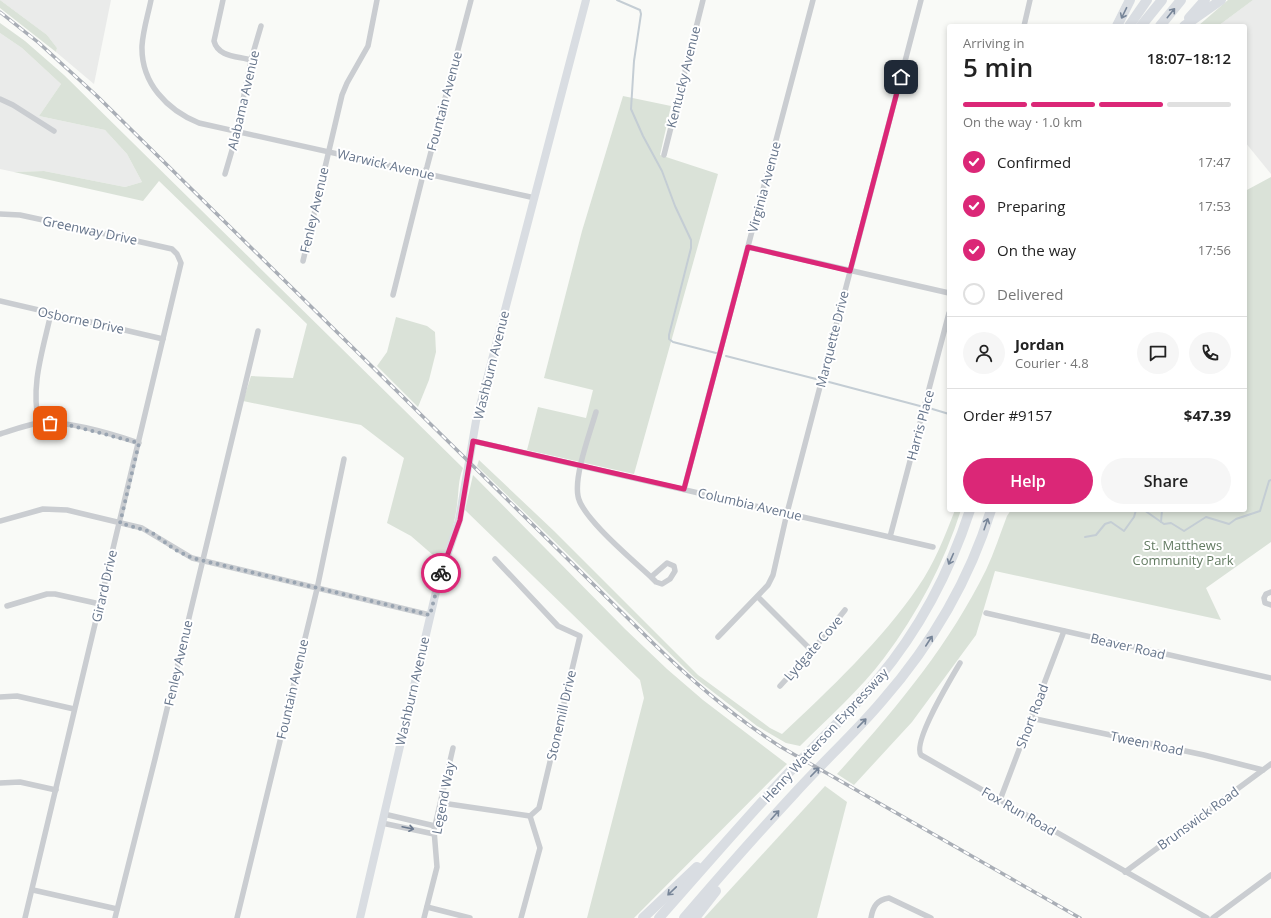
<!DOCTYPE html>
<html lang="en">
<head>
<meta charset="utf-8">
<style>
	:root { --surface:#fff; --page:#f6f6f6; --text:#222; --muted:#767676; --line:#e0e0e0; --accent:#db2777 }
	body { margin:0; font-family:"Open Sans",sans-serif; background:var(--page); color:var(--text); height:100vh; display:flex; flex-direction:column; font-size:15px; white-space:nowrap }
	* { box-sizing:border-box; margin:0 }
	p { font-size:13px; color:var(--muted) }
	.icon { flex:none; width:22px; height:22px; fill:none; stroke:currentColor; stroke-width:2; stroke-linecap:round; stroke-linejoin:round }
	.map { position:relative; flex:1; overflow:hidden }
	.panel { position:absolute; left:947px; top:24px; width:300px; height:488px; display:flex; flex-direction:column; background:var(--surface); border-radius:4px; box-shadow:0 2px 6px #0003 }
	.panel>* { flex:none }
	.pin { position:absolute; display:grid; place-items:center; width:34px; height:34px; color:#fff; margin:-17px; border-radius:8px; box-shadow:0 2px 6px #0006 }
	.courier { position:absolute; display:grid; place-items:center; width:40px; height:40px; margin:-20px; border:3px solid #db2777; border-radius:50%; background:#fff; color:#222; box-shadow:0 1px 5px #0007 }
	.overview em { font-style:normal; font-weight:600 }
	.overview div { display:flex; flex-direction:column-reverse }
	.overview { display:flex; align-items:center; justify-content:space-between; height:68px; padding:0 16px }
	h1 { font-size:26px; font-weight:600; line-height:30px }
	.bar { display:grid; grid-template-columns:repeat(4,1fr); gap:6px 4px; align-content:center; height:48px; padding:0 16px }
	.bar i { height:5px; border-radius:3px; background:var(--line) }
	.bar .selected { background:var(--accent) }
	.bar p { grid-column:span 4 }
	.line { display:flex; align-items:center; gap:10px; padding:0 16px; border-top:1px solid var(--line) }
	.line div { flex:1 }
	.round { display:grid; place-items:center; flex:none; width:42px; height:42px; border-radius:21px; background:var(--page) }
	ol { padding:0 16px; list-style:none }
	li { display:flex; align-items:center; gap:12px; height:44px }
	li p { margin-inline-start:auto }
	li .icon { padding:4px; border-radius:50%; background:var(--accent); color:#fff; stroke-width:4 }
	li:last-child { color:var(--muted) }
	li i { width:22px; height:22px; border:2px solid var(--line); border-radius:50% }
	.primary-button { display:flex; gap:8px; margin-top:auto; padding:8px 16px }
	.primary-button a { flex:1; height:46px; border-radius:24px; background:var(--accent); color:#fff; font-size:16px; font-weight:600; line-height:46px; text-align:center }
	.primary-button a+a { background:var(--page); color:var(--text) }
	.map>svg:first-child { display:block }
	.built { fill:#eaebea }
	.green { fill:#dae2d8 }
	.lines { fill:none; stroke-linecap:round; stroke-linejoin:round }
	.stream { stroke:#c4cdd4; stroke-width:2 }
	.street { stroke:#cacdd1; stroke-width:5.5 }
	.secondary { stroke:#d9dde2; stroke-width:8 }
	.highway { stroke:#d9dde2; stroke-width:10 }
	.rail-casing { stroke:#a9aeb6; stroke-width:3.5 }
	.rail { stroke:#fff; stroke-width:2; stroke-dasharray:6; stroke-linecap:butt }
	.oneway { stroke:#778598 }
	.oneway2 { stroke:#6b798e }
	.done { stroke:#99a4b1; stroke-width:4; stroke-dasharray:0 7.2 }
	.route { stroke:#db2777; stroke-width:5 }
	.labels { text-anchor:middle; stroke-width:4; stroke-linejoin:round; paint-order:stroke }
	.street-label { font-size:13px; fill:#66758b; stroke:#fff }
	.park-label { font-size:13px; fill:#637b62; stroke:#fff }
</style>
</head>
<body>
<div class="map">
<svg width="1271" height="918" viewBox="0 0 1271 918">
	<rect width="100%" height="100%" fill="#f9faf7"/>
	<g class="built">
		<polygon points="0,0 111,0 94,84 56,52 57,48 47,35"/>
		<polygon points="1253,0 1271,0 1271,174 1245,142 1245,26 1218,26"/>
		<polygon points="0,33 22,48 61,84 39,116 105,130 127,154 142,182 125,187 44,171 14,172 0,169"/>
	</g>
	<g class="green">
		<polygon points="0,0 47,35 57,48 56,52 0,8"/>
		<polygon points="1228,0 1253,0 1218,26 1198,26"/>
		<path d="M0 23 25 41 64 75 463 468C458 480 459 491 457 505 455 524 448 544 441 562L411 536 387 523 404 458 361 425 243 401 251 376 293 378 307 324 159 181 143 201 14 172 44 171 125 187 142 182 127 154 105 130 39 116 61 84 22 48 0 33Z"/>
		<polygon points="623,96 671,106 660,155 718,174 634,474 527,450 538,407 586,418 593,390 544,378 582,231"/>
		<path d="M1271 177V542L1206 588 1221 620 995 571 976 635 912 722 854 785 837 774C894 711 948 647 986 570 994 553 1000 534 1007 516L1011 510H1245V191Z"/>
		<polygon points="396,317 427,326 435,332 436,352 429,380 418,407 377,366 387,352"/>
		<path d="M479 460 554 531 698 675 770 728 782 734C829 690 882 640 918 587 934 564 945 536 955 510H961C944 563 918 613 884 658 861 689 827 719 800 746L786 743 757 726 695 678 477 466Z"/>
		<polygon points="473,475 625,629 667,669 703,700 787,764 634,918 587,918 644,698 640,680 465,510"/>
		<polygon points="825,786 847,802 817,918 704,918"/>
	</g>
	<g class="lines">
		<g class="stream">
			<polyline points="617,0 640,10 641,14 634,61 631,109 643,136 662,171 675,206 691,240 691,248 669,335 669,339 673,342 716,353"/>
			<polyline points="726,356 816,379"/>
			<polyline points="829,382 920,406"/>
			<polyline points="929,408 949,414"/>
			<polyline points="1144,510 1164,524 1171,523 1184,531 1206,517 1229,524 1236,519 1260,511 1269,481 1271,480"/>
			<polyline points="1161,522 1162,510"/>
			<polyline points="1085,537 1096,535 1105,524 1111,522 1124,531 1134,517 1136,510"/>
		</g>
		<g class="street">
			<path d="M151 0C148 15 143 30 142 46 141 83 167 110 199 123L535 198"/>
			<path d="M223 0 214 41C218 57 237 56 251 60"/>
			<polyline points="1024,26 1030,0"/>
			<polyline points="0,99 13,105 54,131"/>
			<polyline points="664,155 703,0"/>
			<polyline points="225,174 235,140 251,60 261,26"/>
			<polyline points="0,214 20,215 57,223 172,249 177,254 181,263 25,918"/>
			<polyline points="748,247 949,293"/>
			<polyline points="303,261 342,95 347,83 368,46 377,0"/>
			<polyline points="393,295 422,179 427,167 471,0"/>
			<polyline points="0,301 163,339"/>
			<path d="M596 412C590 433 574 475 578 496 581 517 634 561 651 577L656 582 662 584 670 579 675 571 674 566 667 563 651 577"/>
			<path d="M39 423C30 386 43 350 51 313"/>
			<path d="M0 434C13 430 26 425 39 423 67 420 112 434 139 443"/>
			<polyline points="473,441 933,547"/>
			<polyline points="684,489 813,0"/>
			<polyline points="0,521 43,509 67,510 142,528 192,558 430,615"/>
			<polyline points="890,537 949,313"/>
			<polyline points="495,559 558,626 580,636 539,808 530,816"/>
			<polyline points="1271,592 1266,594 1264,598 1265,603 1271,605"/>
			<polyline points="758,597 812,651"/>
			<polyline points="7,606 47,594 55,594 100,604"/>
			<polyline points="986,613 1271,678"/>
			<polyline points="718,637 768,585 773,575 787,513 921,0"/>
			<path d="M960 663C952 677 912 742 921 755L1207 918"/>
			<polyline points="780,686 812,651 845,610"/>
			<polyline points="0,697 17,696 74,709"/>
			<polyline points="1031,718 1204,755 1263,770"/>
			<polyline points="0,783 20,782 56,790"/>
			<polyline points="1000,800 1064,631"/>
			<polyline points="442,803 530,816"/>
			<polyline points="384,814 435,826"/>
			<polyline points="382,823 434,834"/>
			<polyline points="1125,872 1271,764"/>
			<polyline points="33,890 117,909"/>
			<polyline points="427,907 470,918"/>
			<polyline points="115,918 155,759 258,331"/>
			<polyline points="237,918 317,589 344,459"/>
			<polyline points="424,918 437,867 434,830 453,748"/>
			<polyline points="521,918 540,848 530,816"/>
			<path d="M871 918C873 906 877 900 889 898L931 918"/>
			<polyline points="1213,918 1271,875"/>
		</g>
		<polyline class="secondary" points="360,918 438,583 459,520 476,421 586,0"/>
		<g class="highway">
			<polyline points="1189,18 1205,0"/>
			<polyline points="1117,26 1130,0"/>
			<polyline points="1129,26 1147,0"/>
			<polyline points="1141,26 1162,0"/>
			<polyline points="1160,26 1181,0"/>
			<polyline points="1184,26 1221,0"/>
			<polyline points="643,918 697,867"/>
			<path d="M659 918C700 872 740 825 782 780 813 746 848 715 878 679 919 630 950 571 970 510"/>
			<path d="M684 918C720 876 757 834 795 793 823 762 855 733 882 701 931 645 969 581 991 510"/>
			<polyline points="695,918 716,891"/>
		</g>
		<defs>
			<path id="rail" d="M0 12 39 43 97 96 653 643C693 682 734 717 781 747L1080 918"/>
		</defs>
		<use href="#rail" class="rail-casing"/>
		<use href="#rail" class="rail"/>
	</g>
	<defs><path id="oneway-shaft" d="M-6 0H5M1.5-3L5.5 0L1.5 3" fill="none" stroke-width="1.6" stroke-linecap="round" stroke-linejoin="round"/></defs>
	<g class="oneway">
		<use href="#oneway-shaft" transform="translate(1124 13) rotate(116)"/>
		<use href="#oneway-shaft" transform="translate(1171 13) rotate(-51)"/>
		<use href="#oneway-shaft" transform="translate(986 524) rotate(-71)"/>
		<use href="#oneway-shaft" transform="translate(951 559) rotate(114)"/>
		<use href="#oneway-shaft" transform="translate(929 641) rotate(-57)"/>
		<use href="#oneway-shaft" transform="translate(862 723) rotate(-46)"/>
		<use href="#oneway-shaft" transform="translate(815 772) rotate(-46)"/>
		<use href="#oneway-shaft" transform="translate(775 815) rotate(-48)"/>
		<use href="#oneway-shaft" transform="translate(672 891) rotate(136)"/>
	</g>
	<use class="oneway2" href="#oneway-shaft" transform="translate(408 828) rotate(12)"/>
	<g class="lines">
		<polyline class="done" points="50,423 73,426 139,443 120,523 151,532 174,549 192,558 430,615 441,573"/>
		<polyline class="route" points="441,573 460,520 473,441 684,489 748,247 850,271 901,77"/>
	</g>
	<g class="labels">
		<g class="street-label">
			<text transform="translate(683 77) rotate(-76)" y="5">Kentucky Avenue</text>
			<text transform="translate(243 100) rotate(-77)" y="5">Alabama Avenue</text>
			<text transform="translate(444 101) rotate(-75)" y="5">Fountain Avenue</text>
			<text transform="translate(386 164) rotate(13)" y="5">Warwick Avenue</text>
			<text transform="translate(764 187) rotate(-75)" y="5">Virginia Avenue</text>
			<text transform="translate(314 210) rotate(-77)" y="5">Fenley Avenue</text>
			<text transform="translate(90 230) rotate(12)" y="5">Greenway Drive</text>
			<text transform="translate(81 320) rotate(12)" y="5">Osborne Drive</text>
			<text transform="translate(832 339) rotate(-76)" y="5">Marquette Drive</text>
			<text transform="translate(491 365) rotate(-76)" y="5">Washburn Avenue</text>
			<text transform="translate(920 425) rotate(-75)" y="5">Harris Place</text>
			<text transform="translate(750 504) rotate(13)" y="5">Columbia Avenue</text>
			<text transform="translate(104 586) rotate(-77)" y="5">Girard Drive</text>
			<text transform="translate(1128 646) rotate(13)" y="5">Beaver Road</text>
			<text transform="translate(813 648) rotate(-49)" y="5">Lydgate Cove</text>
			<text transform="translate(178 663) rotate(-77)" y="5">Fenley Avenue</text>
			<text transform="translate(292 689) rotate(-77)" y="5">Fountain Avenue</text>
			<text transform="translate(412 691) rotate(-77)" y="5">Washburn Avenue</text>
			<text transform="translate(561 715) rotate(-77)" y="5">Stonemill Drive</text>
			<text transform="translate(1032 716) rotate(-69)" y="5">Short Road</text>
			<text transform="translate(825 735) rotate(-47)" y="5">Henry Watterson Expressway</text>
			<text transform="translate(1147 743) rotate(12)" y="5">Tween Road</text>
			<text transform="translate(443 798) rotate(-79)" y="5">Legend Way</text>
			<text transform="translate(1019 811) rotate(30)" y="5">Fox Run Road</text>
			<text transform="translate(1198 818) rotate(-36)" y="5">Brunswick Road</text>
		</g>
		<g class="park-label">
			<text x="1183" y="550">St. Matthews<tspan x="1183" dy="15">Community Park</tspan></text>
		</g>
	</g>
</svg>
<div class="pin" style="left:50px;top:423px;background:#ea580c"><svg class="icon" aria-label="bag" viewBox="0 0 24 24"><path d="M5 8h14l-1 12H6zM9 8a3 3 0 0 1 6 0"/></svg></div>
<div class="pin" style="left:901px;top:77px;background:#1f2937"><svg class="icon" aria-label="home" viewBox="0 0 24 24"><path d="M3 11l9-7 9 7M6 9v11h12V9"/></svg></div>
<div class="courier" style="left:441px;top:573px"><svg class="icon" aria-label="bike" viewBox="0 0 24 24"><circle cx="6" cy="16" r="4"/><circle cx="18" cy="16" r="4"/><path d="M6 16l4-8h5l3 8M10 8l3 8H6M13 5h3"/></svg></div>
<section class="panel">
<div class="overview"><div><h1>5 min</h1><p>Arriving in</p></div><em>18:07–18:12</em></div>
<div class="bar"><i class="selected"></i><i class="selected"></i><i class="selected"></i><i></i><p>On the way · 1.0 km</p></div>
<ol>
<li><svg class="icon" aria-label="check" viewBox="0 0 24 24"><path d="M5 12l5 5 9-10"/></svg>Confirmed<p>17:47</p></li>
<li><svg class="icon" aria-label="check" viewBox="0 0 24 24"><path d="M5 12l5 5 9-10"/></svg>Preparing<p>17:53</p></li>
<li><svg class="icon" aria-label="check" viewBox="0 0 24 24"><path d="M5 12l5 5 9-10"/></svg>On the way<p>17:56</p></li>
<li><i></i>Delivered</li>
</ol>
<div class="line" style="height:72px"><a class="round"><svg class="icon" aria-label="person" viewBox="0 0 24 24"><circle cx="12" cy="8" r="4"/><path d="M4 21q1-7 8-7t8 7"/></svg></a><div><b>Jordan</b><p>Courier · 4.8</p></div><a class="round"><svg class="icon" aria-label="chat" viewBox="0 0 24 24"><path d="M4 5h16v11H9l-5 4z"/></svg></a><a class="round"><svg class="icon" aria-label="phone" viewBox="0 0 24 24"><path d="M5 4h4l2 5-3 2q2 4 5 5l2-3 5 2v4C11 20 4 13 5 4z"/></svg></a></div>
<div class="line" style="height:52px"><div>Order #9157</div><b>$47.39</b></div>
<div class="primary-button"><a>Help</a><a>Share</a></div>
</section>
</div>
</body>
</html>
